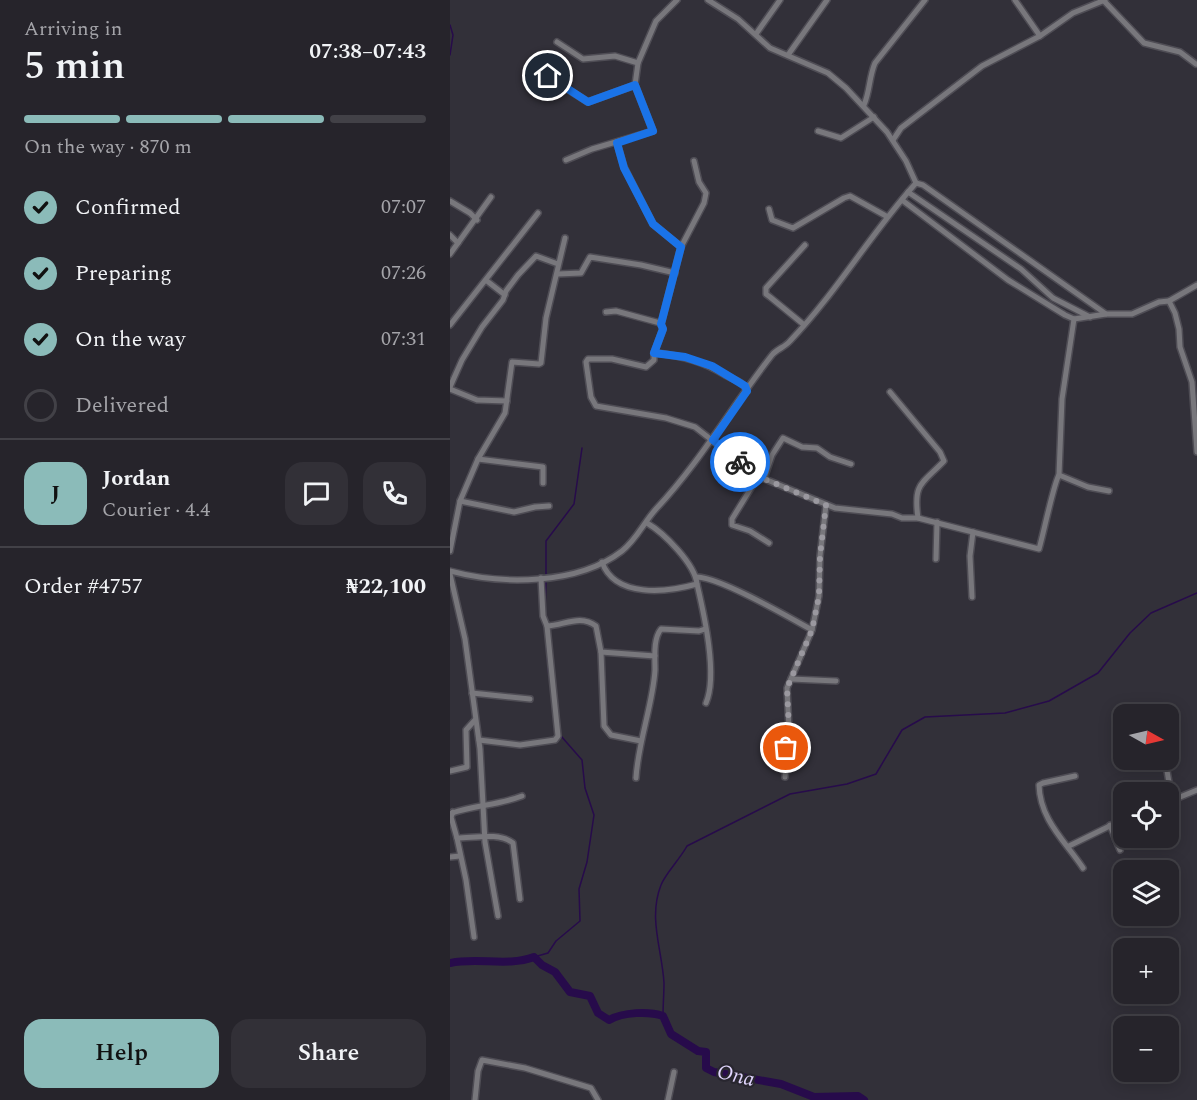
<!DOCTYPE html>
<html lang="en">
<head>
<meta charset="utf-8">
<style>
	:root { --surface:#26242b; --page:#323037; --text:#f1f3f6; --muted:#a4a4a9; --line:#424147; --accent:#8bbbb9 }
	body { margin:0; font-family:Spectral,serif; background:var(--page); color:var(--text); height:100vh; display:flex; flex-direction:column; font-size:22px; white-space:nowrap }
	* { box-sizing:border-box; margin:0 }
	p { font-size:20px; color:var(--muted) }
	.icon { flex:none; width:33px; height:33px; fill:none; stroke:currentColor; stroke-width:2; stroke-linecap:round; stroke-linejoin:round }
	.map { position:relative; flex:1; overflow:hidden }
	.drawer { display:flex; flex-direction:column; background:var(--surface); width:450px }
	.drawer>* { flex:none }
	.needle { width:39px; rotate:98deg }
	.tools { position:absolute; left:663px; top:704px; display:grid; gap:12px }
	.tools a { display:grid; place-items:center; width:66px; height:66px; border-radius:12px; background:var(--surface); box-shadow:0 3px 15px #0003,0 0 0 2px var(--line); font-size:30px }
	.pin { position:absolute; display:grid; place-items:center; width:51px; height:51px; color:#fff; margin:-26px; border:3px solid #fff; border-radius:50%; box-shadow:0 2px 6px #0007 }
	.courier { position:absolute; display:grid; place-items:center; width:60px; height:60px; margin:-30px; border:4px solid #1a73e8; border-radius:50%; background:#fff; color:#222; box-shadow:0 2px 8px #0007 }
	.summary em { font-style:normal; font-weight:600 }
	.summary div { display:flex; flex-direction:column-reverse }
	.summary { display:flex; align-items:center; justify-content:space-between; height:102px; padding:0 24px }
	h1 { font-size:39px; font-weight:600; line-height:45px }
	.bar { display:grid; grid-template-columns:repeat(4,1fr); gap:9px 6px; align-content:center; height:72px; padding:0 24px }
	.bar i { height:8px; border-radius:4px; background:var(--line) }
	.bar .on { background:var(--accent) }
	.bar p { grid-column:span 4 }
	.line { display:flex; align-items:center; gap:15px; padding:0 24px; border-top:2px solid var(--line) }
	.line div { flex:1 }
	.round { display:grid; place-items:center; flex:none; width:63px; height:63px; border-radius:18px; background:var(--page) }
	ol { padding:0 24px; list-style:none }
	li { display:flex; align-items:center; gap:18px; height:66px }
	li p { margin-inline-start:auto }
	li .icon { padding:6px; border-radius:50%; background:var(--accent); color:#111; stroke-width:4 }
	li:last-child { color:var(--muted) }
	li i { width:33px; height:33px; border:3px solid var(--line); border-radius:50% }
	.cta { display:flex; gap:12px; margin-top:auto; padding:12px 24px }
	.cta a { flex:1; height:69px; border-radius:18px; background:var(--accent); color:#111; font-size:24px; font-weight:600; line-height:69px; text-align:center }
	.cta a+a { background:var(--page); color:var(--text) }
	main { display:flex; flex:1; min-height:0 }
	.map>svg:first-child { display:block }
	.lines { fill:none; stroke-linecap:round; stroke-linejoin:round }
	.stream { stroke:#270b4b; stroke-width:1.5 }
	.river { stroke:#270b4b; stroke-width:8 }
	.street-casing { stroke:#4f4d55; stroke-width:8 }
	.street { stroke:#78777c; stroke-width:5 }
	.done { stroke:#9a989f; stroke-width:6; stroke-dasharray:0 10.8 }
	.route { stroke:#1a73e8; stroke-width:8 }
	.labels { text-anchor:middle; stroke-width:4.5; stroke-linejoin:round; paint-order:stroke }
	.water-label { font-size:21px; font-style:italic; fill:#e1d6fe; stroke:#28262f }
</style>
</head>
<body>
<main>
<section class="drawer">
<div class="summary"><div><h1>5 min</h1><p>Arriving in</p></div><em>07:38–07:43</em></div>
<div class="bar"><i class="on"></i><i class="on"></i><i class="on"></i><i></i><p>On the way · 870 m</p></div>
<ol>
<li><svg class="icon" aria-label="check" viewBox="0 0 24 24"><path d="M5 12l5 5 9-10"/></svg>Confirmed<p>07:07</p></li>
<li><svg class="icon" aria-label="check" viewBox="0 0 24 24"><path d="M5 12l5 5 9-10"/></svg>Preparing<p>07:26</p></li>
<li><svg class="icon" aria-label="check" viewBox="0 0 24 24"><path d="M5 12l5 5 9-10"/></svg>On the way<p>07:31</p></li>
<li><i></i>Delivered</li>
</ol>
<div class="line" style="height:108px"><b class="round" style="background:var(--accent);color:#111">J</b><div><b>Jordan</b><p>Courier · 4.4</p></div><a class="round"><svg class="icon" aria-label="chat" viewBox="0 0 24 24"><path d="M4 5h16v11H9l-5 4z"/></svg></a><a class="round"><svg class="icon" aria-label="phone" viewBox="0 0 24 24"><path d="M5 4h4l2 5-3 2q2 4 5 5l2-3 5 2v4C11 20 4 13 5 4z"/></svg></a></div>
<div class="line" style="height:78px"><div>Order #4757</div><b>₦22,100</b></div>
<div class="cta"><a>Help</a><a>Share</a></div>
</section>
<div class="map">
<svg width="747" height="1100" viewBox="0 0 747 1100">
	<rect width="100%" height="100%" fill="#323039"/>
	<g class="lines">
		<g class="stream">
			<polyline points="0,25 3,35 0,55"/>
			<polyline points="96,575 96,541 124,504 132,448"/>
			<polyline points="95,611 96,580"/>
			<polyline points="96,643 99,677"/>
			<polyline points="84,957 98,953 106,941 130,921 129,889 137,862 144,815 135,788 132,760 111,736"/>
			<path d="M213 1016C213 1005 214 993 214 983 212 949 198 918 211 885 215 874 230 859 237 846L340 794 397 784 426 774 452 730 475 717 555 713 599 701 648 673 680 633 701 613 747 593"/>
		</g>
		<path class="river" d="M0 963C28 957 57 967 84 957L92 965 105 972 120 992 140 996 148 1013 159 1020C173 1012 199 1011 213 1016L221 1034 248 1051 256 1052V1068L264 1072 331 1084 364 1097 408 1096 414 1100"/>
		<defs>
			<g id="street">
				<polyline points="654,1 694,43 730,52 746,64"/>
				<polyline points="306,34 330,0"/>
				<polyline points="590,36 623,13 655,0"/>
				<polyline points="107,42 133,59 165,56 188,63 206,21 227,0"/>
				<polyline points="338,55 377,0"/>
				<polyline points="97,76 138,102 185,85"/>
				<path d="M414 105C420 91 419 77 425 63L475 0"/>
				<polyline points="368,131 391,138 424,117"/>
				<polyline points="443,140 451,128 532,66 590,36 565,0"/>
				<polyline points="167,143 174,167 203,224 231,247"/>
				<polyline points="116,160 142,149 203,131 185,85 188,63"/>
				<polyline points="466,183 473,185 656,314 682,314 709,302 719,301 725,313 729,329 730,347 742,382 747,452"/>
				<polyline points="458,192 571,269 603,298 640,317"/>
				<polyline points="452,200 558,280 615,315 624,319 656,314"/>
				<polyline points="0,201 20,213 27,220"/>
				<polyline points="319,209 322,220 343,228 394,198 400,196 436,216"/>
				<polyline points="0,235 8,243"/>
				<polyline points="0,254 41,197"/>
				<polyline points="108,274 131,273 140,257 191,265 225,273"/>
				<polyline points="37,281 55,295"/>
				<polyline points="719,301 747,285"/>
				<polyline points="156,312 166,311 210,323 213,329 204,353"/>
				<polyline points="624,319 612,399 609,475 638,487 659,491"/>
				<polyline points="211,324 231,247 254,203 256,193 249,182 244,161"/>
				<polyline points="353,324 320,297 316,294 316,288 355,245"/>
				<polyline points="0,325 88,213"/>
				<polyline points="0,387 12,360 32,327 53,300 56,291 68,275 86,256 108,264"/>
				<polyline points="0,389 27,400 57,401"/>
				<path d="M297 391C293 381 284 380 275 375 253 361 230 355 204 353V360L196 367 162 359H138L136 362 141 397 146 406 216 418 245 427 304 473 306 480 282 519V525L300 531 319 543"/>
				<path d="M440 392 490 452 494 461C472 484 463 483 468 518"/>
				<polyline points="28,459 93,467 93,483"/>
				<path d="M305 475 385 508 442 514 452 518H468L589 549C593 536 604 482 609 475"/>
				<polyline points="314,479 322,455 333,438 352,447 367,448 380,457 401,464"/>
				<polyline points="10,501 64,512 85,507 99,506"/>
				<polyline points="0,551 10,501 28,459 55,413 62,362 89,364 91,363 96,318 115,238"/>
				<polyline points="486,559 487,522"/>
				<path d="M152 562C165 599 218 592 247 584 245 564 214 533 197 523"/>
				<path d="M0 571C52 585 128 585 172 551 187 539 194 522 206 509 251 461 282 406 322 355 327 349 335 347 340 341 387 292 421 233 466 183L456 161 437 132 396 88 378 73 320 48 288 19 258 0"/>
				<polyline points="0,574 15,639 30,749 35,842 48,916"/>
				<path d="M246 577C268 576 339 617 362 630"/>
				<path d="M91 578 93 616 97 626C115 625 130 614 146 626L151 652 205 656"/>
				<path d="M247 584C254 614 268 675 256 703"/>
				<polyline points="522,597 520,556 523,532"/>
				<polyline points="151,652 154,726 161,735 191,741"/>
				<polyline points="341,679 386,681"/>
				<polyline points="22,693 80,699"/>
				<polyline points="29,740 70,745 105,740 108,736 97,626"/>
				<polyline points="715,759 722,800"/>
				<polyline points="0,771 17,767 16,730 25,720"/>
				<path d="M625 776 593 783 589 785C590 820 615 841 633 868"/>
				<polyline points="335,777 339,730 337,688 362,630 369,596 370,556 376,505"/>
				<path d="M186 778C188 742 203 704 205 670 205 657 203 639 211 629L249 631 255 629"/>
				<polyline points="718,802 747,790"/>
				<path d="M3 812 1 817 7 838C24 838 49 832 63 843L70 899"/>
				<path d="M2 813C25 805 49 805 72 796"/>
				<polyline points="660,825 670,850"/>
				<polyline points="7,838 16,880 24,937"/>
				<polyline points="619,846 674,819"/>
				<polyline points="0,857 10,856"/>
				<polyline points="25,1100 28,1071 32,1060 75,1068 141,1088 148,1100"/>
				<polyline points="218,1100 224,1072"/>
			</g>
		</defs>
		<use href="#street" class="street-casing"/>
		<use href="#street" class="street"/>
	</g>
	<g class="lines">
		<polyline class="done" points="290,462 305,475 376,505 370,556 369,596 362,630 337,688 339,730 336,748"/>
		<polyline class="route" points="98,76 138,102 185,85 203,131 167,143 174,168 203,224 231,247 211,324 213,329 204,353 235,357 262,366 295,386 297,391 263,440 290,462"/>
	</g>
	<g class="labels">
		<g class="water-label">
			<text transform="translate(286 1075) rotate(13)" y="7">Ona</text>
		</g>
	</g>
</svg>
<div class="tools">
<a><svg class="needle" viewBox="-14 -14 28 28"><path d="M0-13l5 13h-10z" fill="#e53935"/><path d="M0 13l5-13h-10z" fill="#a4a4a9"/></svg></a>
<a><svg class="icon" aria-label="locate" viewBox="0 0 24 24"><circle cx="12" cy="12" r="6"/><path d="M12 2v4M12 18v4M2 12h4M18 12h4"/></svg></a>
<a><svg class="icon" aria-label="layers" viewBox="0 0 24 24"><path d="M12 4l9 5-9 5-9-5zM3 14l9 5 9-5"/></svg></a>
<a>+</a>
<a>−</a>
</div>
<div class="pin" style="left:336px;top:748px;background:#ea580c"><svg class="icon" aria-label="bag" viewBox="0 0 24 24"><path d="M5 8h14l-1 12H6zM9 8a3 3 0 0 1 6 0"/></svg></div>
<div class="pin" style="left:98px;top:76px;background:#1f2937"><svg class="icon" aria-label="home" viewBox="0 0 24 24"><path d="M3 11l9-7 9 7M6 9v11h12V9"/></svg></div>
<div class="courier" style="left:290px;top:462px"><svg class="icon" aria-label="bike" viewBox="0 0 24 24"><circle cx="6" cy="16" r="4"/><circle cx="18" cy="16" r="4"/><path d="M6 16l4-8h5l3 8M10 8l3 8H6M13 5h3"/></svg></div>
</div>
</main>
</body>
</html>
